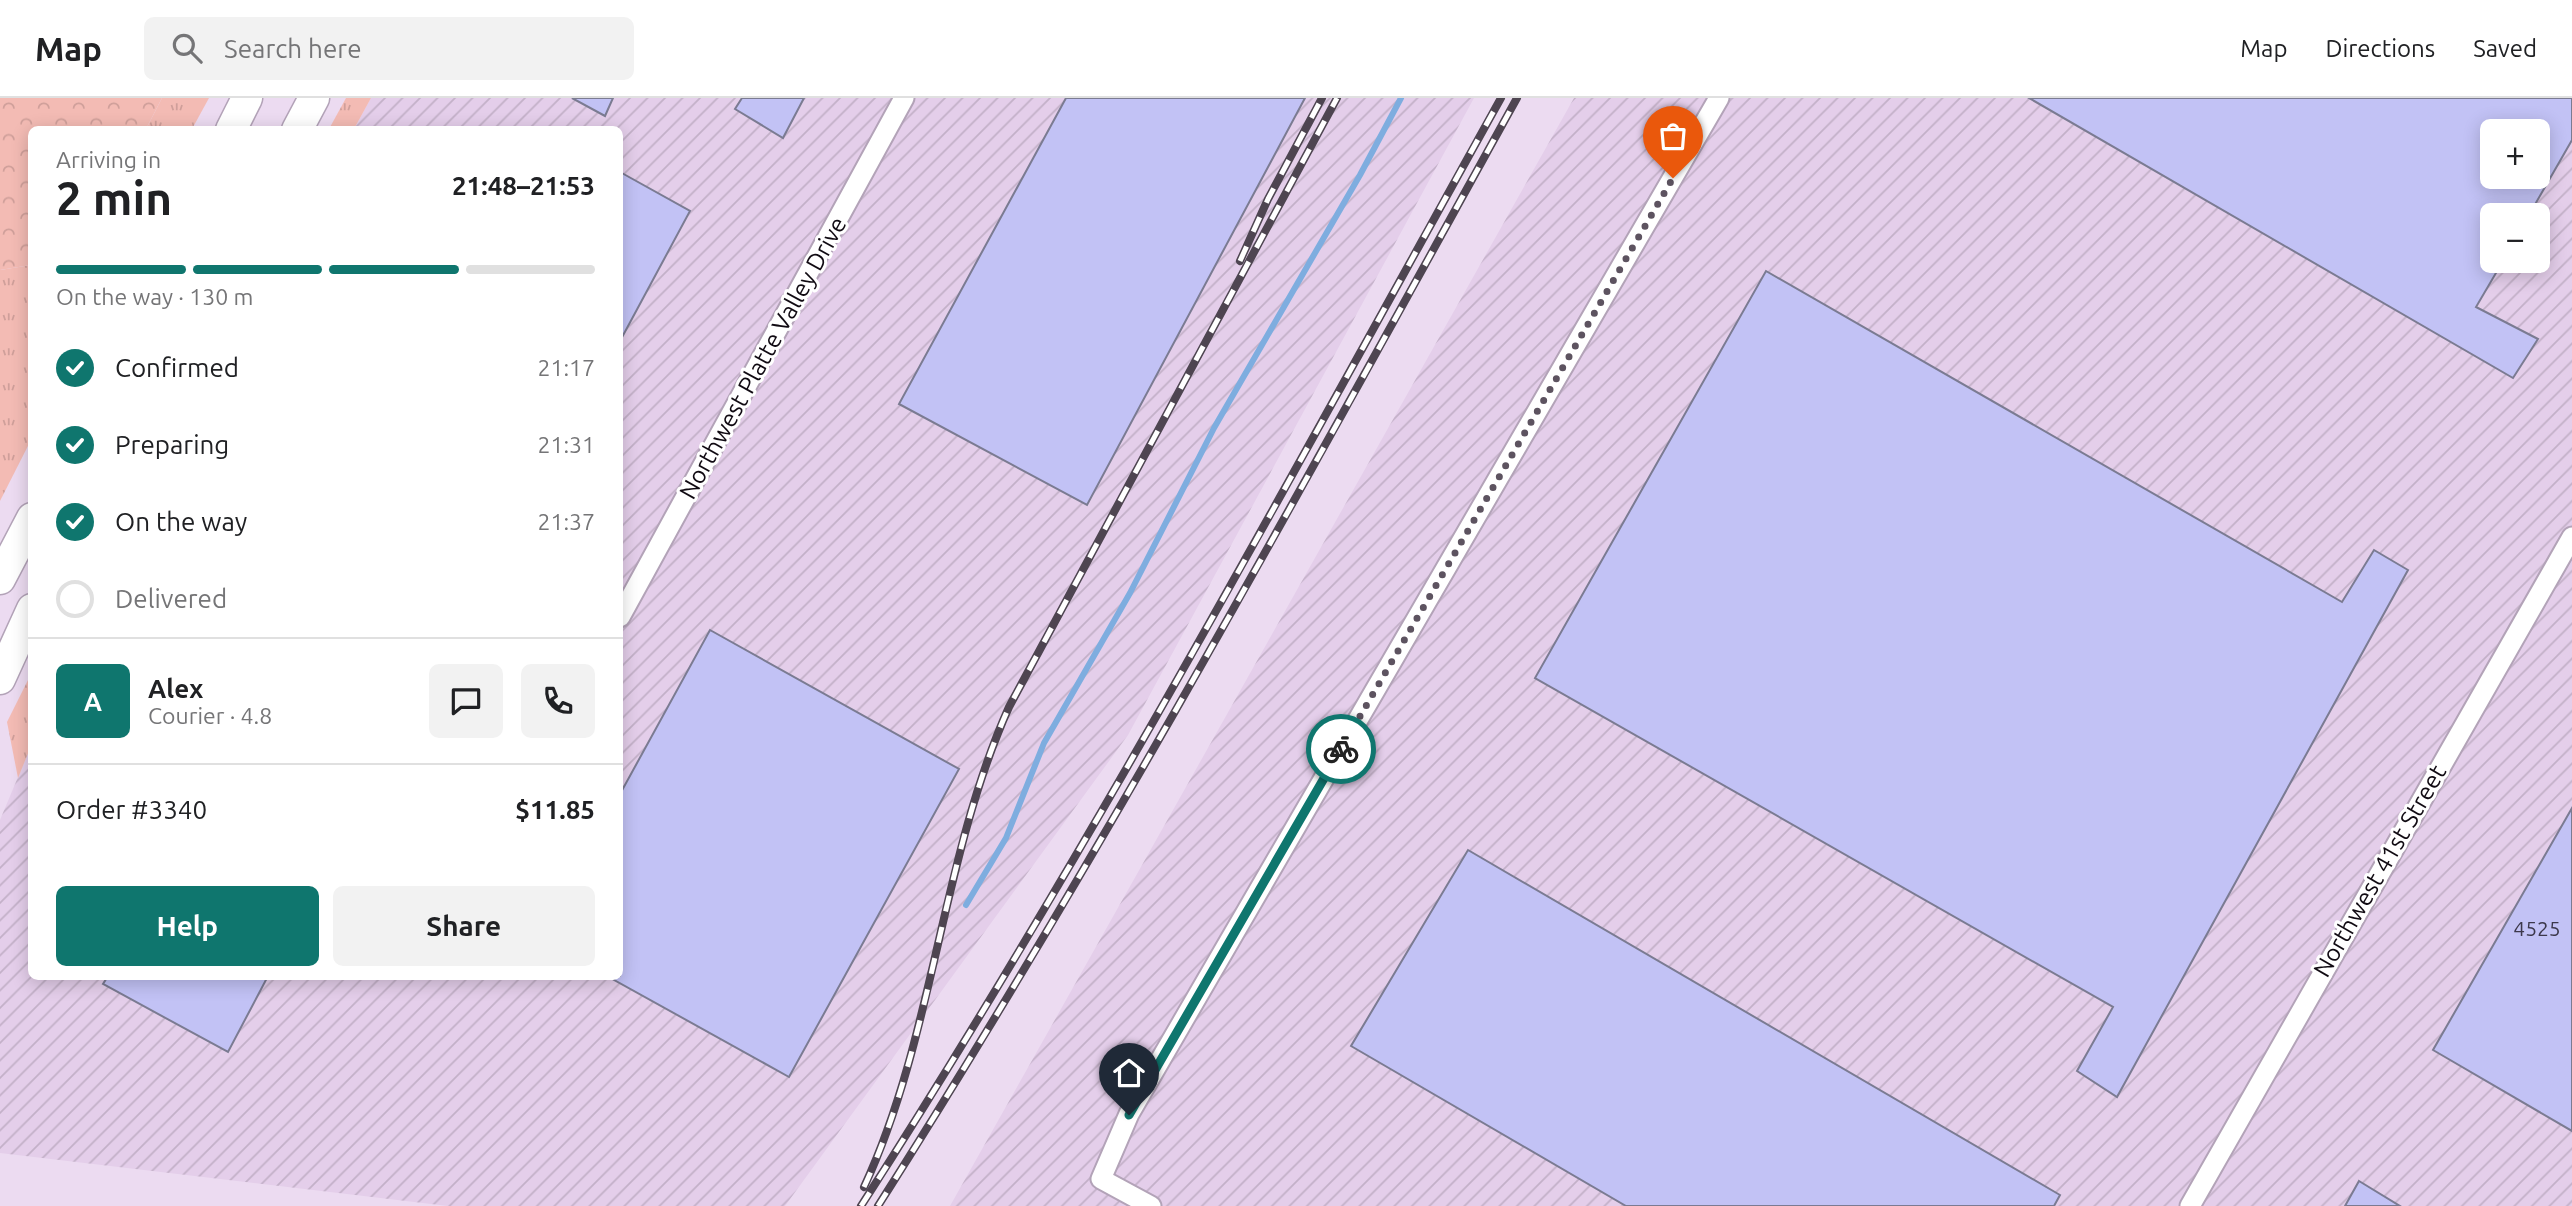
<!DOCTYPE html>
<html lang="en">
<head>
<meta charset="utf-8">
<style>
	:root { --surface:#fff; --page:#f2f2f2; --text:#202124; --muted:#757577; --line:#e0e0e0; --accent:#0f766e }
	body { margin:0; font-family:Ubuntu,sans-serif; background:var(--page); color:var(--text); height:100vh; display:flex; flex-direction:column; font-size:26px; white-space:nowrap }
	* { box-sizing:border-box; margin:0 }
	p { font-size:23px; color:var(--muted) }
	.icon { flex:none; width:38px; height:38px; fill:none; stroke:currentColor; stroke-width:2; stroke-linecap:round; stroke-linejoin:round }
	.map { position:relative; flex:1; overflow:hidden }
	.panel { position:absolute; left:28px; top:28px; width:595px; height:854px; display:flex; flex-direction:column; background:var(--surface); border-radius:10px; box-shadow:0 4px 18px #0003 }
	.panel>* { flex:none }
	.fabs { position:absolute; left:2480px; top:21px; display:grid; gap:14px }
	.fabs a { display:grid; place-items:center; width:70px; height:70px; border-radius:10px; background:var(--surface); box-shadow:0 4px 18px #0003; font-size:35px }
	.pin { position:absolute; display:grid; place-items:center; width:60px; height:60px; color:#fff; margin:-72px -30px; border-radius:50% 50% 50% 0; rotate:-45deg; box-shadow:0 0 7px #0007 }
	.pin .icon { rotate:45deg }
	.courier { position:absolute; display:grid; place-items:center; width:70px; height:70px; margin:-35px; border:5px solid #0f766e; border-radius:50%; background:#fff; color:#222; box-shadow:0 2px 9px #0007 }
	.headline em { font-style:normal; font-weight:700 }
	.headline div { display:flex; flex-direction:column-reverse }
	.headline { display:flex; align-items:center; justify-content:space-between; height:119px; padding:0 28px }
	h1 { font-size:46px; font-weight:700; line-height:52px }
	.bar { display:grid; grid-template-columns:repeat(4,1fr); gap:10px 7px; align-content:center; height:84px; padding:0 28px }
	.bar i { height:9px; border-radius:5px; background:var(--line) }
	.bar .current { background:var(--accent) }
	.bar p { grid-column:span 4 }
	.line { display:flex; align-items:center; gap:18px; padding:0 28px; border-top:2px solid var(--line) }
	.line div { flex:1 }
	.round { display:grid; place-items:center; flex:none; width:74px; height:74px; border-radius:10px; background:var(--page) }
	ol { padding:0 28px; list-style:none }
	li { display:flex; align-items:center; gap:21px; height:77px }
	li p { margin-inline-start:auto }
	li .icon { padding:7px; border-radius:50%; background:var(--accent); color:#fff; stroke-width:4 }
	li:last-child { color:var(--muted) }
	li i { width:38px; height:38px; border:4px solid var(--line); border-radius:50% }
	.action { display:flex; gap:14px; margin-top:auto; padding:14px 28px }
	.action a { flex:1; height:80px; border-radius:10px; background:var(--accent); color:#fff; font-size:28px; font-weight:700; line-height:80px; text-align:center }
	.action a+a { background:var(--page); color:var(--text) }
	header { display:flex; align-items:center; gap:42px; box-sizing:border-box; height:98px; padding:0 35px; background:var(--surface); border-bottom:2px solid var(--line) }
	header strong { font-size:33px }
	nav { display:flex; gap:38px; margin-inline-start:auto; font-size:24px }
	.search { width:490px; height:63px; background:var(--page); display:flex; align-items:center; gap:18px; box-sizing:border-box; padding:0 24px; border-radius:10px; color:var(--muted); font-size:26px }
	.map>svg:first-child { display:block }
	.industrial { fill:url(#industrial-furrows); fill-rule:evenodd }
	.grass { fill:url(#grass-tufts) }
	.forest { fill:url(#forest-crowns) }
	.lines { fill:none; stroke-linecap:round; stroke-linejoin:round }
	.stream { stroke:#7eaddf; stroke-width:6 }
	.building { fill:#c2c2f5; stroke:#7b7b92; stroke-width:2; fill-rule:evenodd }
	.street-casing { stroke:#b3a3b8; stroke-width:23 }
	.primary-casing { stroke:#b3a3b8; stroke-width:33 }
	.street { stroke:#fff; stroke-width:19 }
	.primary { stroke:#fff; stroke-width:30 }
	.rail-casing { stroke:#4e4551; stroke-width:8 }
	.rail { stroke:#fff; stroke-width:5; stroke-dasharray:16; stroke-linecap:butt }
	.done { stroke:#5d5360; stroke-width:7; stroke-dasharray:0 12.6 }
	.route { stroke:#0f766e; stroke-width:9 }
	.labels { text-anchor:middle; stroke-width:6; stroke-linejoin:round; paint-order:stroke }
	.number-label { font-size:21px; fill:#3c384b }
	.street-label { font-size:24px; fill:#100a12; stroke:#fff }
</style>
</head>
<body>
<header>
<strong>Map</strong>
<div class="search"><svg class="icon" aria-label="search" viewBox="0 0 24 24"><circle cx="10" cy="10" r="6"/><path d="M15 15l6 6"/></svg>Search here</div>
<nav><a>Map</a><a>Directions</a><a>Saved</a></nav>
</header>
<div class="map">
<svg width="2572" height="1108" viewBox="0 0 2572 1108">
	<defs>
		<pattern id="industrial-furrows" width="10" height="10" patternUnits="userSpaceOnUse" patternTransform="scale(1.75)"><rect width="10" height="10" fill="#e4ceea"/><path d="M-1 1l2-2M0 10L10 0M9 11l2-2" fill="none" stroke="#c3b0c8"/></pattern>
		<pattern id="grass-tufts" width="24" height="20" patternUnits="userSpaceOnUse" patternTransform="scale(1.75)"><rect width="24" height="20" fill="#f3bbb4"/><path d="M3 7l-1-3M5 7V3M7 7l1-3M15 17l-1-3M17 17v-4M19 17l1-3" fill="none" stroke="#cf9f9a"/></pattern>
		<pattern id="forest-crowns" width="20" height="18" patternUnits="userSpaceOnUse" patternTransform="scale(1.75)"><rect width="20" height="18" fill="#f3bbb4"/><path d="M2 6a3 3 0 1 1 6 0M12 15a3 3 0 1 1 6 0" fill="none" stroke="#cf9f9a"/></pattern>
	</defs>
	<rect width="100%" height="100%" fill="#ecdbf1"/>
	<g class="industrial">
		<polygon points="371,0 1474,0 1128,637 785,1108 448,1108 0,1055 0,722 31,648 32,878 620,878 620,32 354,31"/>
		<path d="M1574 0H2572V1108H950ZM2492 33H2538V79H2492ZM2492 117H2538V163H2492Z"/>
	</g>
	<g class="grass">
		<polygon points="162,0 209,0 192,31 146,31"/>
		<polygon points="346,0 371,0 354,31 329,31"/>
		<polygon points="31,167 31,342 0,403 0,172"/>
		<polygon points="31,576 31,648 18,680 7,624"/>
	</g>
	<polygon class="forest" points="0,0 162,0 146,31 32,32 31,167 0,172"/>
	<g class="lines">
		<polyline class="stream" points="966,807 1006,740 1044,645 1130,495 1214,330 1360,77 1401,0"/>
	</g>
	<g class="building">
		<polygon points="572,0 613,0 605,18"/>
		<polygon points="742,0 804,0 783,40 735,11"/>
		<polygon points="1066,0 1305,0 1087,407 899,306"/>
		<path d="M2029 0H2572V42L2529 117H2492V163H2503L2476 209 2538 241 2513 280ZM2492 33H2538V79H2492Z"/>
		<polygon points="620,74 690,113 620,243"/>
		<polygon points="1766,173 2342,504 2374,452 2408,472 2117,999 2077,973 2113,909 1535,580"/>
		<polygon points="710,532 959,671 789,979 607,878 620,878 620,696"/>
		<polygon points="2572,710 2572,1033 2433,952"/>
		<polygon points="1468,752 2060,1097 2054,1108 1626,1108 1351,948"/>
		<polygon points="108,878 268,878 228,954 103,886"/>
		<polygon points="2359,1083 2400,1108 2345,1108"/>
	</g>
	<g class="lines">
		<defs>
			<g id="street">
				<polyline points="620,519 904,0"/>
				<polyline points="1151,1108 1101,1081 1129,1016 1719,0"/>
				<polyline points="2190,1108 2572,439"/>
			</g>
			<g id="primary">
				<polyline points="231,32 247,0"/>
				<polyline points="297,32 314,0"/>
				<polyline points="0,481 32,420"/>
				<polyline points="0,581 32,511"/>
			</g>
		</defs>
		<use href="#street" class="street-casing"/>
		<use href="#primary" class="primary-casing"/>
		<use href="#street" class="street"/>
		<use href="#primary" class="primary"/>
		<defs>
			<g id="rail">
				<polyline points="1240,163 1268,101 1322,0"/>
				<path d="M864 1089C935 936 940 763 1009 609L1337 0"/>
				<path d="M861 1108C1092 749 1294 373 1501 0"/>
				<path d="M878 1108C1107 748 1311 373 1517 0"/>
			</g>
		</defs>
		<use href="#rail" class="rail-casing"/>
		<use href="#rail" class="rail"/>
	</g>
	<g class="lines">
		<polyline class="done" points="1341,651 1673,80"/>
		<polyline class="route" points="1129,1017 1341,651"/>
	</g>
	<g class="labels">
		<g class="number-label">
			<text x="2537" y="838">4525</text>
		</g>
		<g class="street-label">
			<text transform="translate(763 260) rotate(-61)" y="8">Northwest Platte Valley Drive</text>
			<text transform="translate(2380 773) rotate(-60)" y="8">Northwest 41st Street</text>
		</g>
	</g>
</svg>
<div class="fabs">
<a>+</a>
<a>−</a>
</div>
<div class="pin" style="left:1673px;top:80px;background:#ea580c"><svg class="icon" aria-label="bag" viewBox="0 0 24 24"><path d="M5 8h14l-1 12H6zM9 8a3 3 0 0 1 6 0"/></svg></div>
<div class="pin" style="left:1129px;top:1017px;background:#1f2937"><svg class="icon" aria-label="home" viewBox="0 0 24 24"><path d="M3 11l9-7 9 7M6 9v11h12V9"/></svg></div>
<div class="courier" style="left:1341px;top:651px"><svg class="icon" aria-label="bike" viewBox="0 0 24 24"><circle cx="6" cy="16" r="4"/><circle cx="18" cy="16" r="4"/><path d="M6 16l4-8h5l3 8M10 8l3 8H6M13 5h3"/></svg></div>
<section class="panel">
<div class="headline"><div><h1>2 min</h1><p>Arriving in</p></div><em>21:48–21:53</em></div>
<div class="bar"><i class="current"></i><i class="current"></i><i class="current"></i><i></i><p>On the way · 130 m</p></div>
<ol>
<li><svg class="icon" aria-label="check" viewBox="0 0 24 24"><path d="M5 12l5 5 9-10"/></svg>Confirmed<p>21:17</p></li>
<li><svg class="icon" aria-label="check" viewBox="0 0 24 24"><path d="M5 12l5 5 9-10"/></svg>Preparing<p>21:31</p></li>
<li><svg class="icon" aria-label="check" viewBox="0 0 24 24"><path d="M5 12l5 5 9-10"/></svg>On the way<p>21:37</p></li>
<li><i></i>Delivered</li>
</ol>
<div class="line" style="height:126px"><b class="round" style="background:var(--accent);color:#fff">A</b><div><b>Alex</b><p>Courier · 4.8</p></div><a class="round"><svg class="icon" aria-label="chat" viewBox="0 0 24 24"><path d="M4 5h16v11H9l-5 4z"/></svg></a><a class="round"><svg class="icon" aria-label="phone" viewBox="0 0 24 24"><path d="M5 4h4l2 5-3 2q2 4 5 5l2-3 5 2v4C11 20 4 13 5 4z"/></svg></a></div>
<div class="line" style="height:91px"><div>Order #3340</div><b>$11.85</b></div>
<div class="action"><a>Help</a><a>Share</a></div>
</section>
</div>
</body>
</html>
